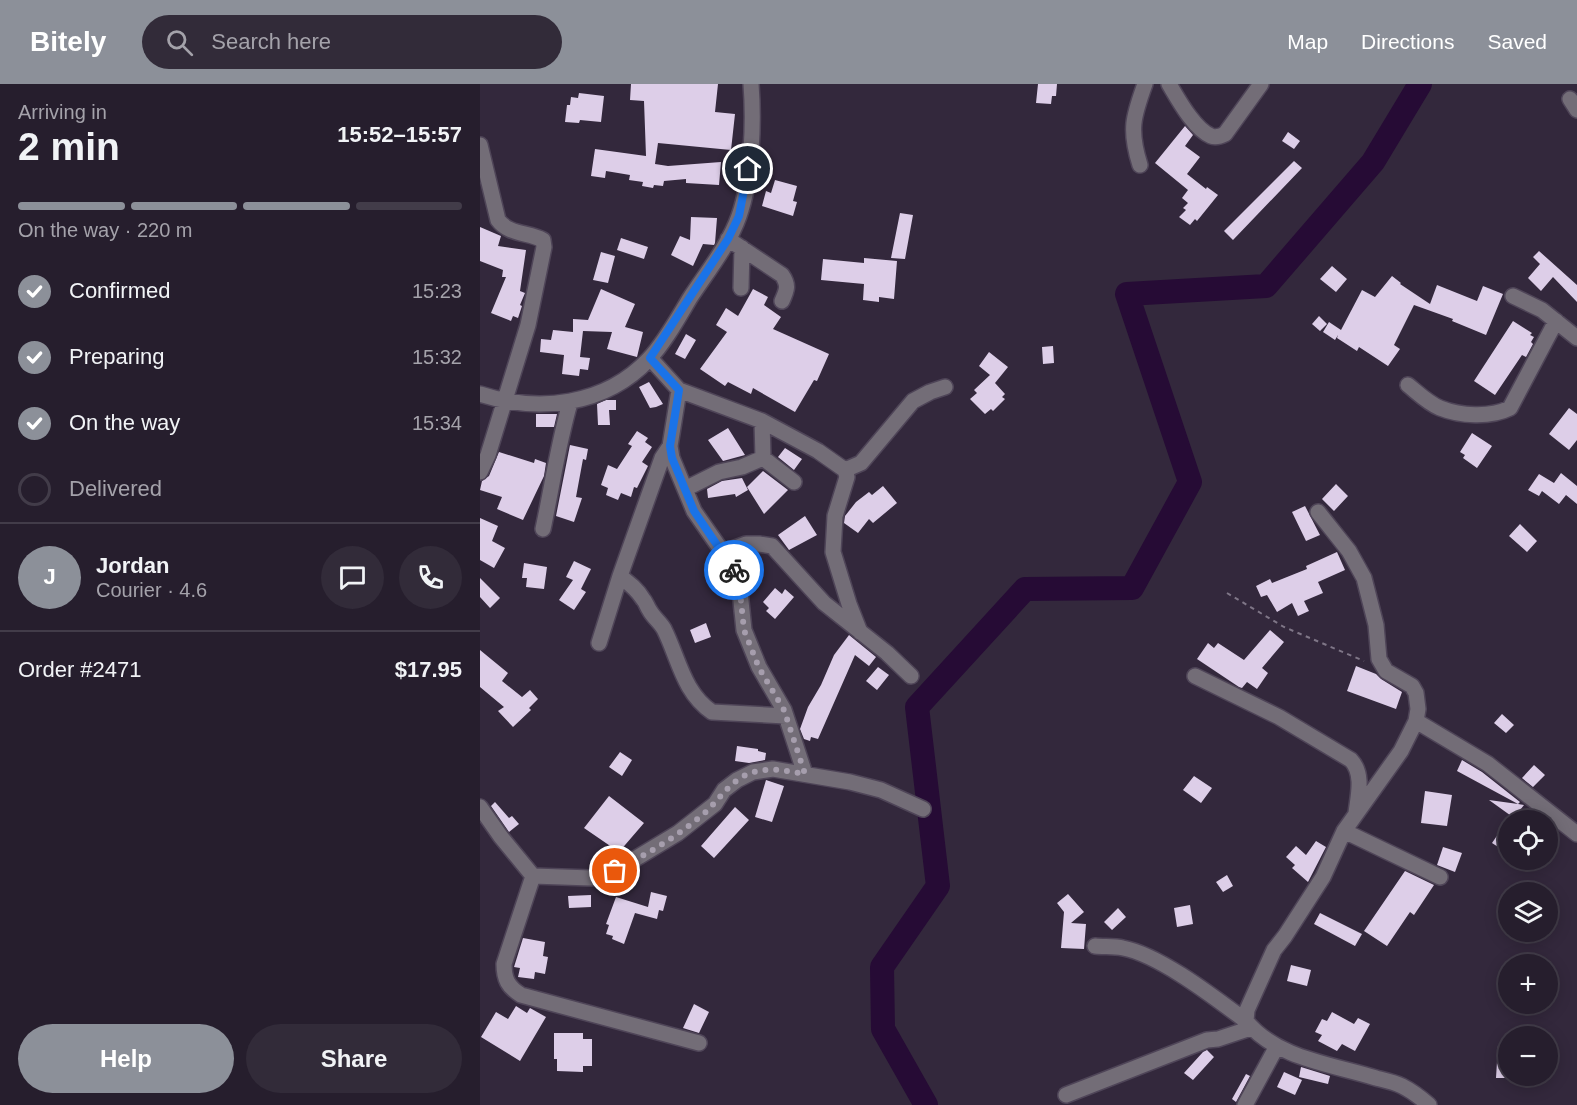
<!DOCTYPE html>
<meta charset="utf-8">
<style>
body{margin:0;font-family:Arial,sans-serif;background:#322b39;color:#f1f3f6;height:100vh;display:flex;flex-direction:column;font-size:22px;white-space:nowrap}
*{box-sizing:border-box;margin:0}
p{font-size:20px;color:#a4a2aa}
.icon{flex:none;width:33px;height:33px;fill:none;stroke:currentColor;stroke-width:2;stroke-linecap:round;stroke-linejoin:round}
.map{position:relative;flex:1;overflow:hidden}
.panel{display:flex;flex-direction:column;background:#261e2d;width:480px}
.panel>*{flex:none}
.controls{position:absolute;left:1018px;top:726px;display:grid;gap:12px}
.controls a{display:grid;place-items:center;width:60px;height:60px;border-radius:50%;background:#261e2d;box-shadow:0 3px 15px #0003,0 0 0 2px #423c49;font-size:30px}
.pin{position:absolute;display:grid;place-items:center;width:51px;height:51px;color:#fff;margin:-26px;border:3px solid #fff;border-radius:50%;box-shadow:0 2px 6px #0007}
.courier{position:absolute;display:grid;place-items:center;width:60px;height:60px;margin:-30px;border:4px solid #1a73e8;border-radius:50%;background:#fff;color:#222;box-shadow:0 2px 8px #0007}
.headline em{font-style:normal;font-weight:700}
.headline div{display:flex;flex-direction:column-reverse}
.headline{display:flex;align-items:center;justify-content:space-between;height:102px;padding:0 18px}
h1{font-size:39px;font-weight:700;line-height:45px}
.bar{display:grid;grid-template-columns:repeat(4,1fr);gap:9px 6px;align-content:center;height:72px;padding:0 18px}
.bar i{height:8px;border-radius:4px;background:#423c49}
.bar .active{background:#8c9099}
.bar p{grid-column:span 4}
.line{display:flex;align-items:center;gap:15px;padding:0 18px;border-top:2px solid #423c49}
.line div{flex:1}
.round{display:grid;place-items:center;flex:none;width:63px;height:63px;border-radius:32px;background:#322b39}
ol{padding:0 18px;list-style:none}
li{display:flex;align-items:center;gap:18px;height:66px}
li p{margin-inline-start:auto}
li .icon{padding:6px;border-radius:50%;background:#8c9099;color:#fff;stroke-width:4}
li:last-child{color:#a4a2aa}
li i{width:33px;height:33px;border:3px solid #423c49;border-radius:50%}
.primary-button{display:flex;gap:12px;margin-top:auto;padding:12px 18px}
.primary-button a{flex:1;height:69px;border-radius:36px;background:#8c9099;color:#fff;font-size:24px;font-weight:700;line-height:69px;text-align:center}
.primary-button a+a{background:#322b39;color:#f1f3f6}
header{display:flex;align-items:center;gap:36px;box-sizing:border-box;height:84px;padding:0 30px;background:#8c9099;color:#fff}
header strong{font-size:28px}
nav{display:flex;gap:33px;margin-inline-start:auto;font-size:21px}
.search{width:420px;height:54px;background:#322b39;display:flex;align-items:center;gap:15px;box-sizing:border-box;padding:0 21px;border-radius:33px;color:#a4a2aa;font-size:22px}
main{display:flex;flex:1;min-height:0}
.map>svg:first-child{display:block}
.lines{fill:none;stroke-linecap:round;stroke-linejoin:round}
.river{stroke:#260b35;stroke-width:24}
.building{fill:#ddcee8}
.minor-casing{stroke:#4f4558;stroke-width:18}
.path{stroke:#7f7687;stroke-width:2;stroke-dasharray:4.5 4.5;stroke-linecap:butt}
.minor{stroke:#736d77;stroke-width:15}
.done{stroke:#a69ead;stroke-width:6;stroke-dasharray:0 10.8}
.route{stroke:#1a73e8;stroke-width:8}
</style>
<header>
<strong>Bitely</strong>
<div class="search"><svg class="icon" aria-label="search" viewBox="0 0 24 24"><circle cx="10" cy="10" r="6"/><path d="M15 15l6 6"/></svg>Search here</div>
<nav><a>Map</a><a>Directions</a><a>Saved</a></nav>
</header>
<main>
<section class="panel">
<div class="headline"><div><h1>2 min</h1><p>Arriving in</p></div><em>15:52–15:57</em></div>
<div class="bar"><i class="active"></i><i class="active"></i><i class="active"></i><i></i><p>On the way · 220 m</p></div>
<ol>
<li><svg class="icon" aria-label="check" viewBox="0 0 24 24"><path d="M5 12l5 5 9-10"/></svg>Confirmed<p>15:23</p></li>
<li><svg class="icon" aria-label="check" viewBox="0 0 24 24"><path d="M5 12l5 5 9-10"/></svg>Preparing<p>15:32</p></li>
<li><svg class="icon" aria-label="check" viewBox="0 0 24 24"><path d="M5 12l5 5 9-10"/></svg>On the way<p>15:34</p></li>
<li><i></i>Delivered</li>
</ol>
<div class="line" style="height:108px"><b class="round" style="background:#8c9099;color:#fff">J</b><div><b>Jordan</b><p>Courier · 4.6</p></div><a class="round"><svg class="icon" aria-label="chat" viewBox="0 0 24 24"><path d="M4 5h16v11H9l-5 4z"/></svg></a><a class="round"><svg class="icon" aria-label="phone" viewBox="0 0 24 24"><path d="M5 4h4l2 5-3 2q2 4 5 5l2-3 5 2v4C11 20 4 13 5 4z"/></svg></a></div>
<div class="line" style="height:78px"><div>Order #2471</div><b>$17.95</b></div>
<div class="primary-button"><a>Help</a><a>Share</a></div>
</section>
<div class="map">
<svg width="1097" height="1021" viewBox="0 0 1097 1021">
<rect width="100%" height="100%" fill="#33283c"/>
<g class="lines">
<path class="river" d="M446,1021L403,945L402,883L458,802L437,623L545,505L652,504L710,398L647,210L786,202L893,78L940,0"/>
</g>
<path class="building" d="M151,0H238L235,28L255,30L251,66L178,59L175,80L188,82L241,78L239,101L206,99V95L184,97L183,102L174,101L173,104L162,102L163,98L149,96L150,91L126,87L125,94L111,92L115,65L166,72L164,17L150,16Z
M558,0H577L576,12H572L571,20L556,19Z
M99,9L124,12L121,38L100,36L99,39L85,38L87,21H90L91,13L98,14Z
M705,42L713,51L705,62L720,73L707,90L726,105L727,103L738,111L717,137L715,135L710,141L699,133L706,126L703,124L708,119L702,114L708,106L675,79Z
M808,48L820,57L814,65L802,57Z
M814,77L822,84L753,156L744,147Z
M295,96L317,102L313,117L317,118L313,132L282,122L286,107L291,109Z
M420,129L433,131L425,175L411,174Z
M211,133L237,134L235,159L234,161L223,160L213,182L191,171L200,152L210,156Z
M0,143L21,152L18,162L46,166L40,207L45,209L40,221L42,222L38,234L33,232L31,237L11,229L26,193H22L23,186L0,177Z
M141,154L168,163L164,175L137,166Z
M1059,167L1097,201V218L1073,193L1061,207L1048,194L1060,180L1053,173Z
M121,168L135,172L128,199L113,196Z
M384,174L417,177L414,215L399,213V218L383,216L384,200L341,196L343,175L384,179Z
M852,182L867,195L856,208L840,195Z
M912,192L921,199L920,200L950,220L957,201L997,217L1003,202L1023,210L1006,251L972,237L973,235L934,221L914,261L920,265L908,282L879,263L877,267L857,254L858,251L855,256L843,248L849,238L861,246L882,206L895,213Z
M121,205L155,220L145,243L163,248L157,273L127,265L132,248L103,247L100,273L110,274L108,286L100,285L99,292L82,290L84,271L60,268L61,255L71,256L73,246L93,248V235L108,236Z
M273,205L288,213L284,221L301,233L293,245L349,270L337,297L334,296L315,328L273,304L271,310L248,298L245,302L220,285L247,248L236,241L246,224L258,232Z
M839,232L847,240L840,247L832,240Z
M1033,237L1052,249L1050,251L1054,253L1051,258L1053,260L1046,273L1042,271L1015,311L994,297Z
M206,250L216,256L205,275L195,270Z
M573,262L574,279L563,280L562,263Z
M509,268L528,283L515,299L525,310L522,313L525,315L513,327L511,325L505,330L490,315L497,309L494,306L510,291L499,282Z
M169,298L183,320L176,323L170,324L159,303Z
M126,316H136V326H129L130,341H118L117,320Z
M1089,324L1097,330V356L1089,366L1069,350Z
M56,330H77L74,343H56Z
M248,344L265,371L243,377L228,356Z
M157,347L168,354L165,358L172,363L162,378L168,382L157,404L154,403L151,413L141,409L138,416L126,411L128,404L121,401L128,381L137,385L152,362L148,360Z
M992,349L1012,362L997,384L983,374L985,371L980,368Z
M90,361L108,365L106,376L103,375L96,413L102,414L94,438L76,432Z
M305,364L322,375L314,386L298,373Z
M19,368L54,379L55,375L66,379L64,392L43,436L17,425L22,413L0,406L2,397L9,392Z
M283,387L308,406L284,430L267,403Z
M1081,389L1097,402V420L1086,411L1079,420L1062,407L1059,412L1048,406L1059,390L1074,399Z
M262,394L268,406L256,413L255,410L228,414L227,405L242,397Z
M856,400L868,412L854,427L842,415Z
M403,402L417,419L393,439L389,435L378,449L364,439L365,432L376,418L389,408L392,411Z
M825,422L840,451L826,457L812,428Z
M325,432L337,451L309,466L298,451Z
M0,434L18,442L12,457L25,464L14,484L0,476Z
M1040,440L1057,457L1047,468L1029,452Z
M857,468L865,486L838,498L843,509L824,517L829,527L818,532L812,519L797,528L787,511L781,513L776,502L790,495L792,499L827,485L826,482Z
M94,477L111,485L101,505L106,508L94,526L79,516L93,496L86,493Z
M44,479L67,483L64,505L46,503L47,494H42Z
M0,494L20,514L10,524L0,513Z
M295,504L302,510L305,505L314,513L295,535L286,527L289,524L283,518Z
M226,539L231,553L215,559L210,546Z
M790,546L804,558L782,584L788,589L777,605L767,598L762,604L759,603L717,575L728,559L734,564L738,559L764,576Z
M369,551L396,573L389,582L375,571L338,655L331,653L330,657L324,655L320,645L328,623L341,601L354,571Z
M0,566L28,589L22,597L42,613L50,606L58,615L49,624L51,626L33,643L18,627L24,623L0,603Z
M876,582L896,590L901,595L922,608L916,625L867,607Z
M398,583L409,591L397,606L386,597Z
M1022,630L1034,641L1026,649L1014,639Z
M257,662L278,665V667L286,669L285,676L269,679L255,677Z
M140,668L152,676L142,692L129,683Z
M982,676L1002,688L1040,718L1038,720L1044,721L1034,734L1009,716L1038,720L977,687Z
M1054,681L1065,691L1053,703L1042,694Z
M714,692L732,704L721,719L703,706Z
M286,696L304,702L292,738L275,733Z
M945,707L972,711L967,742L941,739Z
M129,712L164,739L139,768L104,744Z
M15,718L29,734L32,732L39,740L29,748L11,722Z
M255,723L269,736L234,774L221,762Z
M1029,734V770L1012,759Z
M836,757L846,763L828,798L812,784L815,781L806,773L816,762L826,771Z
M963,763L982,769L975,788L957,781Z
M925,787L954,801L934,831L930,828L907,862L884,847Z
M747,791L753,802L743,808L736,798Z
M171,808L187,812L183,827L179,826L177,835L155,829L144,860L132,855L133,852L126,850L129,841L126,840L136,813L168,823Z
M588,810L604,828L591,839L606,840L604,865L581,864L584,828L577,819Z
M111,811V823L89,824L88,812Z
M710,821L713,840L697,843L694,824Z
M638,824L646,833L632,846L624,838Z
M840,829L882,850L875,862L834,840Z
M43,854L65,858L63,872L68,873L65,890L55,888L54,895L38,893L40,884L34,883Z
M811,881L831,886L827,902L807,897Z
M214,920L229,928L219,949L203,944Z
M36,922L47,929L50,924L66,933L40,977L1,953L16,928L28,935Z
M852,928L874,940L878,934L890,940L875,967L862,960L857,967L838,957L842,951L835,948L842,935L847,937Z
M74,949H103V955H112V982H103V988L77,987V975H74Z
M1018,961L1029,962V994H1016Z
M727,966L734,973L713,996L704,989L723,968Z
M821,983L850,992L848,1000L819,993Z
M804,988L822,996L815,1011L797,1003Z
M766,990L770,992L756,1018L752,1015Z"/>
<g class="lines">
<g class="minor-casing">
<path id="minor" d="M689,0C698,15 714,45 731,52C736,54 741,52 745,50L781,0
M1090,15L1097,26
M0,61L18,136C29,151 48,148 63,156L64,163L48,241L8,371L0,388
M660,81C649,46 653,33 665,0
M248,155L302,191C309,201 307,206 302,217
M261,204L262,164
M1033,212L1062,226L1097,254
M170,274L199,306L282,337L338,367L365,386L367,393L355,432L353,468L369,520L380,548
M928,301C938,309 948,319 960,324C980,332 1010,334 1030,324L1076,237
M199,306L190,362L192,374L214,427L253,483L259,498L264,546L279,583L304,626L325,690
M0,310C58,329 125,322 169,275C185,258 198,234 210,214C227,188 249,161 259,132C272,96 274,38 271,0
M282,337L283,374L314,398
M365,386L381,379L433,317L450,308L465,303
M205,405L239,388L262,383L283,374
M838,428L869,467L884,494L896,541L899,575L906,587L932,602L936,609L938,625L936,637L921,667L864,747L843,793L805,852L794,866L767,926L766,937C797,975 852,980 896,994C904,996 914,998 922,1002C932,1007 941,1014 949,1021
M63,445C72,403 78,360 90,319
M244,470L255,464L266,460H279L292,462L344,519L407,569L431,592
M140,492C149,499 157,505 163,515C166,518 167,523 170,527C174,534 180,538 184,545C199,575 203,608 232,628L306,632
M119,559L140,492L182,374L190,362
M715,592L799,633L871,676C884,690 878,712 876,729
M936,637L1008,680L1097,750
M0,723L21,753L53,792L111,794L135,787L198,749L235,720L244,706L257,696L273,688L293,685L370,698L401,706L443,725
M864,747L960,793
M53,792L24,880C24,895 28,903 41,911L219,959
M615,862C624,863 634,862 643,864C680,871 735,914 766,937
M586,1011L727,956L738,955L771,944
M765,1021L797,962"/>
</g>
<path class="path" d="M747,509L804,543L884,577"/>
<use href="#minor" class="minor"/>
</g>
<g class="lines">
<path class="done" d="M135,787C165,771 195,754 221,732C240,717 249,695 274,688C291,683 308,687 325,690L304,626L279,584L264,546L259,498L254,486"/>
<path class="route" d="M254,486L214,427L192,374L190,362L199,306L170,274L248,155L259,132L268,85"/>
</g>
</svg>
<div class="controls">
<a><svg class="icon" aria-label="locate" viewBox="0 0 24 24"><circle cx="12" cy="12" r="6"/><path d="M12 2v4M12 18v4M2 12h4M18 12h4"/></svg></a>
<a><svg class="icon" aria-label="layers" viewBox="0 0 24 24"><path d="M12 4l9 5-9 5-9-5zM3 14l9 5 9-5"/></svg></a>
<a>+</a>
<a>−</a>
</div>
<div class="pin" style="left:135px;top:787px;background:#ea580c"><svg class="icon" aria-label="bag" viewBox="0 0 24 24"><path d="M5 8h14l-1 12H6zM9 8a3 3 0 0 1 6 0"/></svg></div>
<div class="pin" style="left:268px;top:85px;background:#1f2937"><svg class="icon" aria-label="home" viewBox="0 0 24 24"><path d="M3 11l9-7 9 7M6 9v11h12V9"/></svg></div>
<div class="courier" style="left:254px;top:486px"><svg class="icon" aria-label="bike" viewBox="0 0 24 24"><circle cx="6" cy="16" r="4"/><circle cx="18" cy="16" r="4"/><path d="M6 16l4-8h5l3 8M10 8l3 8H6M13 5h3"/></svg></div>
</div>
</main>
